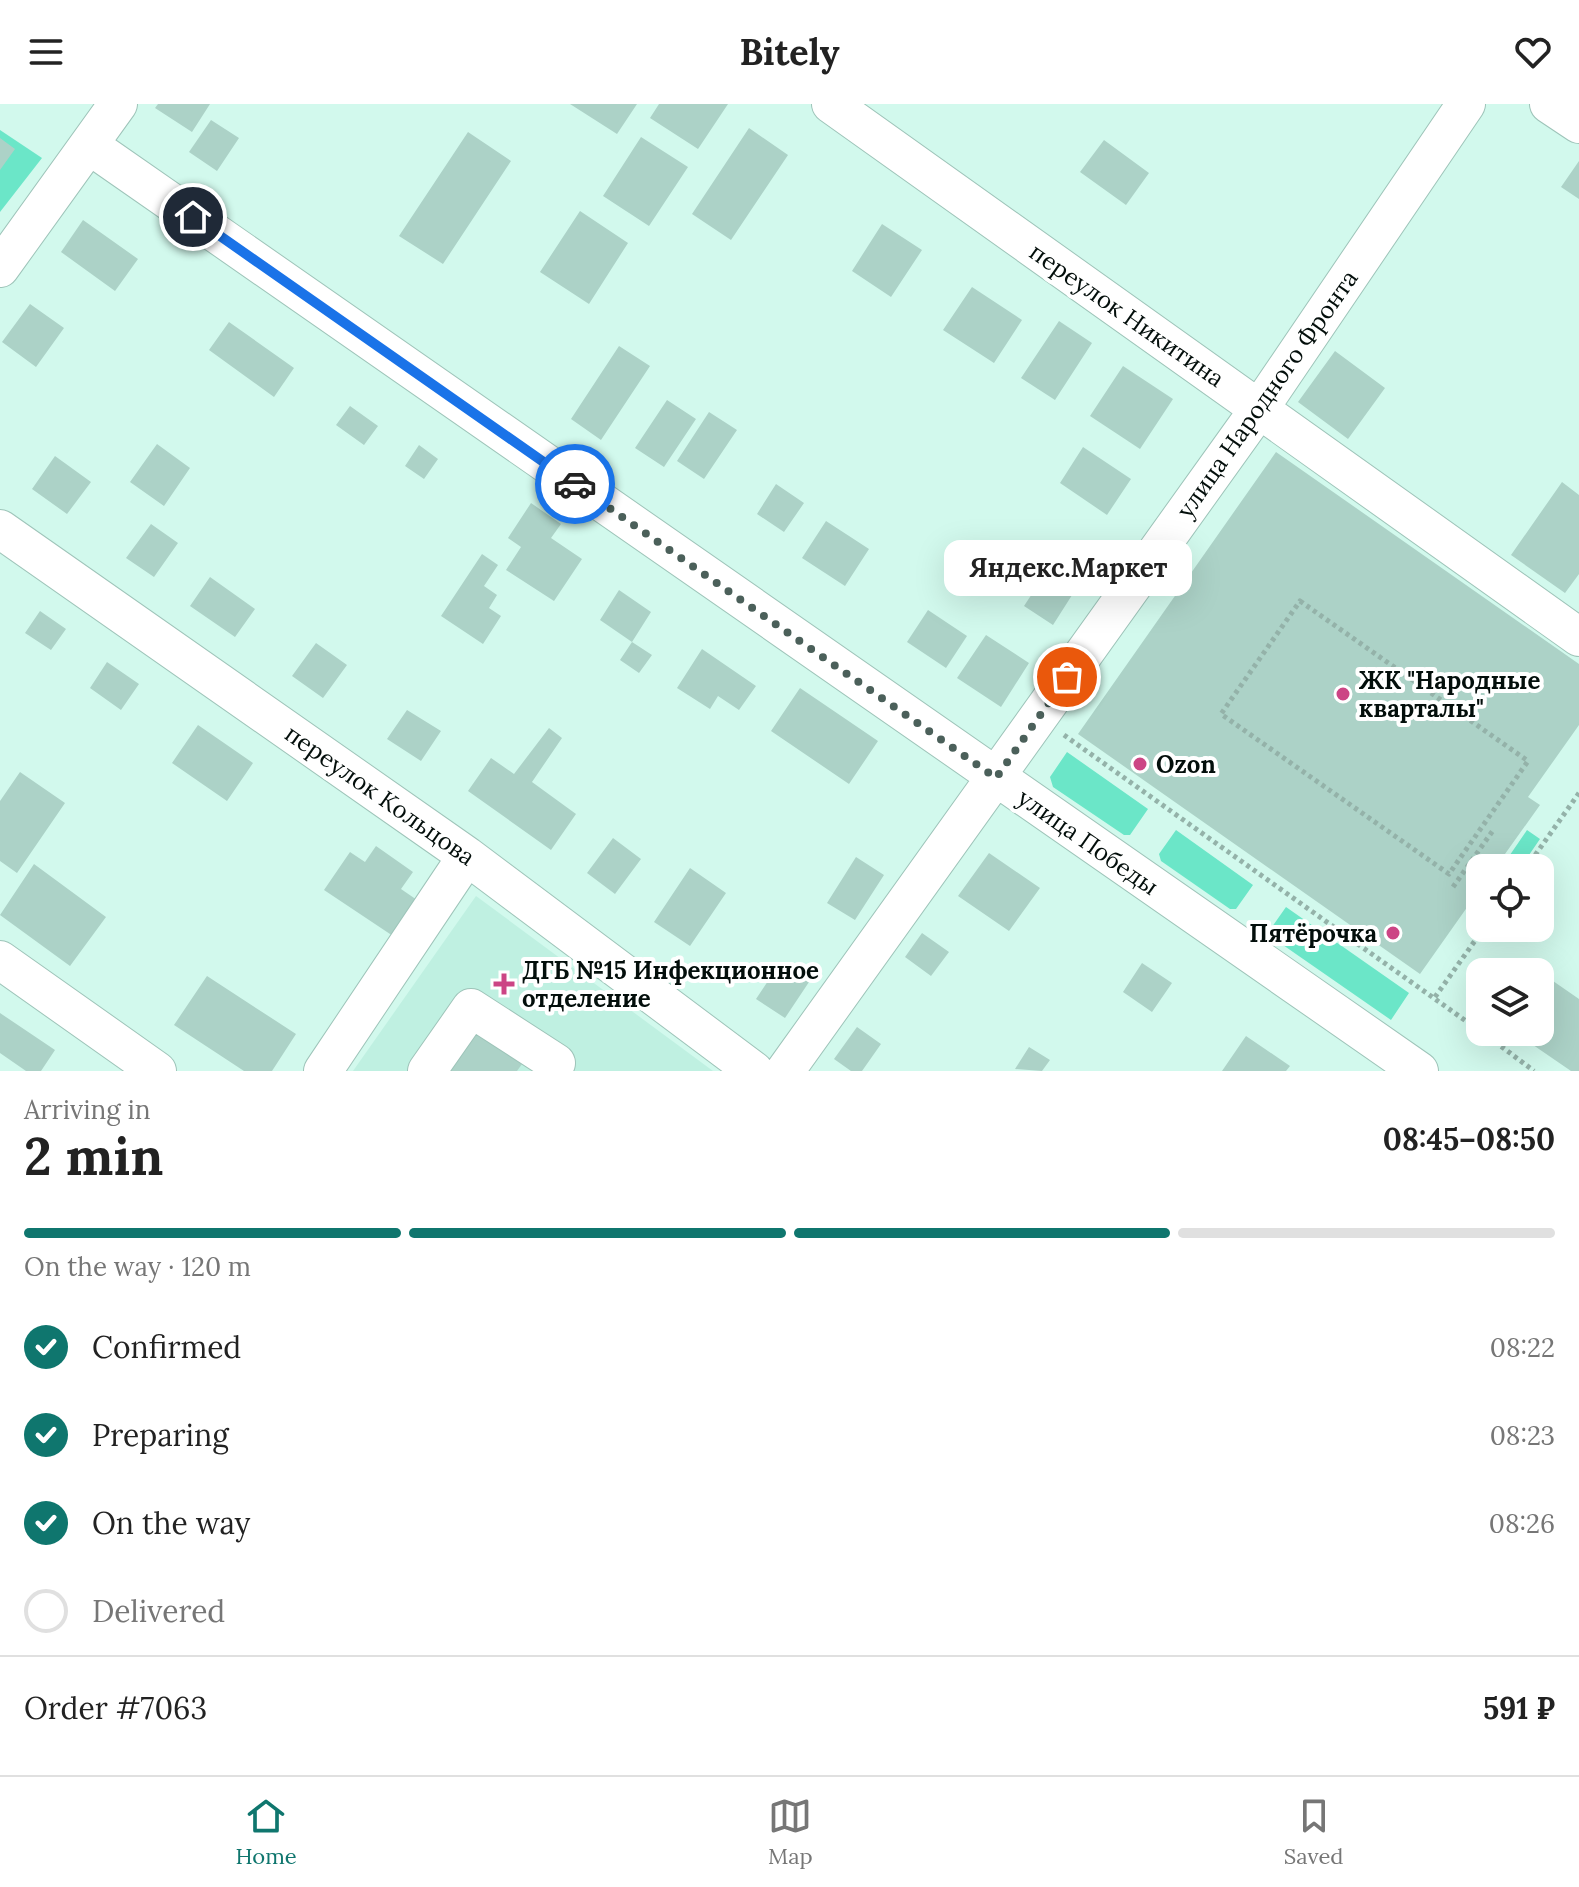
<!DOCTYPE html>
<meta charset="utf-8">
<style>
body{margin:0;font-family:Lora,serif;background:#f6f6f6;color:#222;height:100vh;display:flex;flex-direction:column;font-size:30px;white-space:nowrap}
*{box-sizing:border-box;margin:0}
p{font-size:26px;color:#767676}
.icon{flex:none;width:44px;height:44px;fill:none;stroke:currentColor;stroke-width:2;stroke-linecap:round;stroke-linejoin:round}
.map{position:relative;height:967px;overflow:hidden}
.side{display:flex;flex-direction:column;background:#fff;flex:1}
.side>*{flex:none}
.fabs{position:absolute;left:1466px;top:750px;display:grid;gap:16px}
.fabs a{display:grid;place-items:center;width:88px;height:88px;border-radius:16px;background:#fff;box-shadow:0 8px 32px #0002;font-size:40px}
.pin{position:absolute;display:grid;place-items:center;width:68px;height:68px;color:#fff;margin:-34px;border:4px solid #fff;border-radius:50%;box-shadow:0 2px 8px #0007}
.courier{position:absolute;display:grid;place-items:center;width:80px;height:80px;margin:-40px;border:6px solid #1a73e8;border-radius:50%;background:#fff;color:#222;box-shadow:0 2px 10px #0007}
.bubble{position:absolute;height:56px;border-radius:16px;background:#fff;box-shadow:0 8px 32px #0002;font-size:26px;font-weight:800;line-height:56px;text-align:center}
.overview em{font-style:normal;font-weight:800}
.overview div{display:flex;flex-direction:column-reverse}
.overview{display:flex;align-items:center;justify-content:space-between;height:136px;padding:0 24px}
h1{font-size:52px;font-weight:800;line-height:60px}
.bar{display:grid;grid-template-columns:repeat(4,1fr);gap:12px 8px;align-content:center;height:96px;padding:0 24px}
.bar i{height:10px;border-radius:6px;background:#e0e0e0}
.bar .active{background:#0f766e}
.bar p{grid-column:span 4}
.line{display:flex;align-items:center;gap:20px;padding:0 24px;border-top:2px solid #e0e0e0}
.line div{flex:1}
ol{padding:0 24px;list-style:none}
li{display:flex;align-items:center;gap:24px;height:88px}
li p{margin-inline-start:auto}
li .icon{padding:8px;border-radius:50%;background:#0f766e;color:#fff;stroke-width:4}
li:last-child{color:#767676}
li i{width:44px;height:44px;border:4px solid #e0e0e0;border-radius:50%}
header{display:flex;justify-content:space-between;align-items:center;height:104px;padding:0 24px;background:#fff;font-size:36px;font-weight:800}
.dock{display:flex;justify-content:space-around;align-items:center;height:112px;border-top:2px solid #e0e0e0;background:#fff;font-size:22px;color:#767676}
.dock a{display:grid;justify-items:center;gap:4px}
.dock .active{color:#0f766e}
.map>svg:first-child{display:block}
.built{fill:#bff0e1}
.green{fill:#6be6c8}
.building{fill:#acd2c7}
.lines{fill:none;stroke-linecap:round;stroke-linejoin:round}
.minor-casing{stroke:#9ec4b9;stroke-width:40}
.path{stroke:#94b2a9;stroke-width:5;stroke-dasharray:4 4;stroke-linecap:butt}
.minor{stroke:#fff;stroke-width:38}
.done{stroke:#4b605a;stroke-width:8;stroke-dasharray:0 14.4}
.route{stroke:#1a73e8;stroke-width:10}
.poi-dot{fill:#cc4585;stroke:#fff;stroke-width:3}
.labels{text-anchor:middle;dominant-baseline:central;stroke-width:8;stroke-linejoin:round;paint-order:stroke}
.street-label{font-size:24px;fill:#030e0b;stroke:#fff}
.poi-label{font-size:24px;font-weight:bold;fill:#030e0b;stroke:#fff;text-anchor:start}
</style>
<header><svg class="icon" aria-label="menu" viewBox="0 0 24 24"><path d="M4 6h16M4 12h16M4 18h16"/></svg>Bitely<svg class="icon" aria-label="heart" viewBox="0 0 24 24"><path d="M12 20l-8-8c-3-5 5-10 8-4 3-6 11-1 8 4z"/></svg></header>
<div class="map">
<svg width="1579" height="967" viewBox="0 0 1579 967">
<rect width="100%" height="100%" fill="#d2f9ed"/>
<path class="built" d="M476,792L713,967H353Z"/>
<path class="green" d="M0,26L42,54L0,108Z
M1067,648L1148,705L1130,731H1124L1053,683L1050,673Z
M1176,726L1253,781L1236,805H1230L1161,757L1159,750Z
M1527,726L1540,735L1520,764H1501Z
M1286,803L1409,889L1391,916L1267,830Z"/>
<path class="building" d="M158,0H210L192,28L155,4Z
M570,0H637L617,30Z
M659,0H728L698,45L650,14Z
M211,16L239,34L217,67L189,48Z
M749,24L788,51L731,136L692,110Z
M468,28L511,57L443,160L399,132Z
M641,33L688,63L649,122L603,92Z
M0,34L15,45L0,66Z
M1104,36L1149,69L1126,101L1080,68Z
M1579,57V95L1561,83Z
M580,107L628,139L589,200L540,168Z
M83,116L138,155L115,187L61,148Z
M882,120L922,146L891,193L852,167Z
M972,183L1022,216L994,259L943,226Z
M30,200L64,224L36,263L2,238Z
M1059,217L1092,239L1055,296L1021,274Z
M229,218L294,264L274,293L209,246Z
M619,242L650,262L601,336L571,315Z
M1335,247L1385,284L1348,335L1298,298Z
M1123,262L1173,295L1140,345L1090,312Z
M667,296L696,315L664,363L635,344Z
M350,302L378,322L364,341L336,321Z
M709,308L737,326L704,375L677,357Z
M157,340L190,364L164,402L130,378Z
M419,341L438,355L424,375L405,362Z
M1083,343L1131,375L1107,411L1060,379Z
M1276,348L1579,560V621L1528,693L1540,701L1495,764H1480V785L1420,870L1078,630Z
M55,352L91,378L67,410L32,385Z
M1562,378L1579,391V470L1565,489L1511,451Z
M776,380L804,399L784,428L757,410Z
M531,399L561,420L551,434L582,455L554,497L506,466L521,443L508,434Z
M826,417L869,445L845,482L802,454Z
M151,420L178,439L154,473L126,454Z
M482,450L498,461L484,482L497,491L489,504L501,512L483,540L441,512Z
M1053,458L1081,477L1053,521L1024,502Z
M210,473L255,505L235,533L190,502Z
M619,486L651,508L632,538L600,516Z
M928,506L967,532L946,564L907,538Z
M40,507L66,525L51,546L25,529Z
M986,531L1029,559L1001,603L957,574Z
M632,538L652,551L639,569L620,556Z
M316,539L347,561L323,594L292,572Z
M702,545L756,582L739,606L718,592L710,605L677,584Z
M107,558L139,580L121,606L90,584Z
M800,584L878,637L849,680L771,627Z
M407,606L441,627L421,657L387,635Z
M198,621L253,659L227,697L172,659Z
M549,624L562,634L532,678L576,710L551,746L468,687L491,654L514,670Z
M20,668L65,699L17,769L0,757V697Z
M613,734L641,755L615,790L587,769Z
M376,742L413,768L401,785L417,796L393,832L324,786L350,748L365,758Z
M989,749L1040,784L1009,827L958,792Z
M856,753L884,771L855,816L827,799Z
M34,760L106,813L70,862L0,811Z
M690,764L726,789L690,842L654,818Z
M922,829L949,848L931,872L905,853Z
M780,859L809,878L785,914L756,895Z
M1142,859L1172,879L1152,908L1123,888Z
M207,872L296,930L272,967H244L174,921Z
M1553,877L1579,895V967H1571L1514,928H1540V895Z
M0,909L55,946L41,967H26L0,949Z
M857,923L881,940L862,967H851L834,955Z
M474,927L516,946L512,953L522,960L517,967H446Z
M1246,932L1290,962L1286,967H1222Z
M1029,943L1050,956L1042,967L1015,965Z"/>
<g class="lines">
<g class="minor-casing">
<path id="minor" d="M831,0L1579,533
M1549,0L1579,20
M89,41L1419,967
M0,164L118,0
M0,425L467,752L754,967
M0,856L157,967
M323,967L467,752
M427,967L471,904L556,959L551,967
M785,967L1259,305L1466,0"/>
</g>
<path class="path" d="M1300,497L1528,657L1449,770L1221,610Z
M1064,631L1480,927
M1526,764L1579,689
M1453,783L1494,725
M1435,893L1484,824
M1482,928L1534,967"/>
<use href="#minor" class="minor"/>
</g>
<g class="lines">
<path class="done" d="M575,380L996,674L1067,573"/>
<path class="route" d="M193,113L575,380"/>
</g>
<g class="poi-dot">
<circle cx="1343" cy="590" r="8"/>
<circle cx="1140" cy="660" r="8"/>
<circle cx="1393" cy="829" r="8"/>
<path d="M500 868h8v8h8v8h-8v8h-8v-8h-8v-8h8z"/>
</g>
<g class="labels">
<g class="street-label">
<text transform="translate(1127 211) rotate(35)">переулок Никитина</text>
<text transform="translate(1267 290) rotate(-55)">улица Народного Фронта</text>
<text transform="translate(380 691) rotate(35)">переулок Кольцова</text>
<text transform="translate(1088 738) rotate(35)">улица Победы</text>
</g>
<g class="poi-label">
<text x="1359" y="576">ЖК "Народные<tspan x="1359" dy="28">кварталы"</tspan></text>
<text x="1156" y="660">Ozon</text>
<text x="1377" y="829" text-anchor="end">Пятёрочка</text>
<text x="522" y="866">ДГБ №15 Инфекционное<tspan x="522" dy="28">отделение</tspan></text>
</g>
</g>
</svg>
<div class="fabs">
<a><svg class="icon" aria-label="locate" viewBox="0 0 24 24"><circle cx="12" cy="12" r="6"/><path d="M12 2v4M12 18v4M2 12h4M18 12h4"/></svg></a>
<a><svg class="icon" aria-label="layers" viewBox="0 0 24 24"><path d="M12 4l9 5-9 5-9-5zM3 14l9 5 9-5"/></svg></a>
</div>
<div class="pin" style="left:1067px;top:573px;background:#ea580c"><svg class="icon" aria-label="bag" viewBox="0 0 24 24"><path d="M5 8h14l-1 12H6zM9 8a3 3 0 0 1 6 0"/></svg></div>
<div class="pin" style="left:193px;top:113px;background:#1f2937"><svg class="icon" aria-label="home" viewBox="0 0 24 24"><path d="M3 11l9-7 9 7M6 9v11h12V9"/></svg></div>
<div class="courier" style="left:575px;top:380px"><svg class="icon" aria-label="car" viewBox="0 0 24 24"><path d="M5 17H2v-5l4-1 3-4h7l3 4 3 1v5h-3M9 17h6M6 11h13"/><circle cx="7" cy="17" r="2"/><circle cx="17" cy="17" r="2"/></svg></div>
<div class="bubble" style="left:944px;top:436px;width:248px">Яндекс.Маркет</div>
</div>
<section class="side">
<div class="overview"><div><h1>2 min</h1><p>Arriving in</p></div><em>08:45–08:50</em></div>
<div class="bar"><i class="active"></i><i class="active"></i><i class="active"></i><i></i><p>On the way · 120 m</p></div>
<ol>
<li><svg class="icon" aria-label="check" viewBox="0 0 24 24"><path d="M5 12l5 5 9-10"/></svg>Confirmed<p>08:22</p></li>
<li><svg class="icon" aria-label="check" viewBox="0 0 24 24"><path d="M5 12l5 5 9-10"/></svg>Preparing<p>08:23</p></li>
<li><svg class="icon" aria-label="check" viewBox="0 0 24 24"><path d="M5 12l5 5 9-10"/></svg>On the way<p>08:26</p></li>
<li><i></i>Delivered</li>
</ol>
<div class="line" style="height:104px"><div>Order #7063</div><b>591 ₽</b></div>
</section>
<nav class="dock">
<a class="active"><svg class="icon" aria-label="home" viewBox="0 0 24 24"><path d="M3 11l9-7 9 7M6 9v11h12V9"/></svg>Home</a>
<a><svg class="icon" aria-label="map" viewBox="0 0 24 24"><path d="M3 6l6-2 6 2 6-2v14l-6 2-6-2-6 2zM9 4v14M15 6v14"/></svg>Map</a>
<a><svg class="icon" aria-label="saved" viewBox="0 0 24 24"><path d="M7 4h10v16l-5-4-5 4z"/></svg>Saved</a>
</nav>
